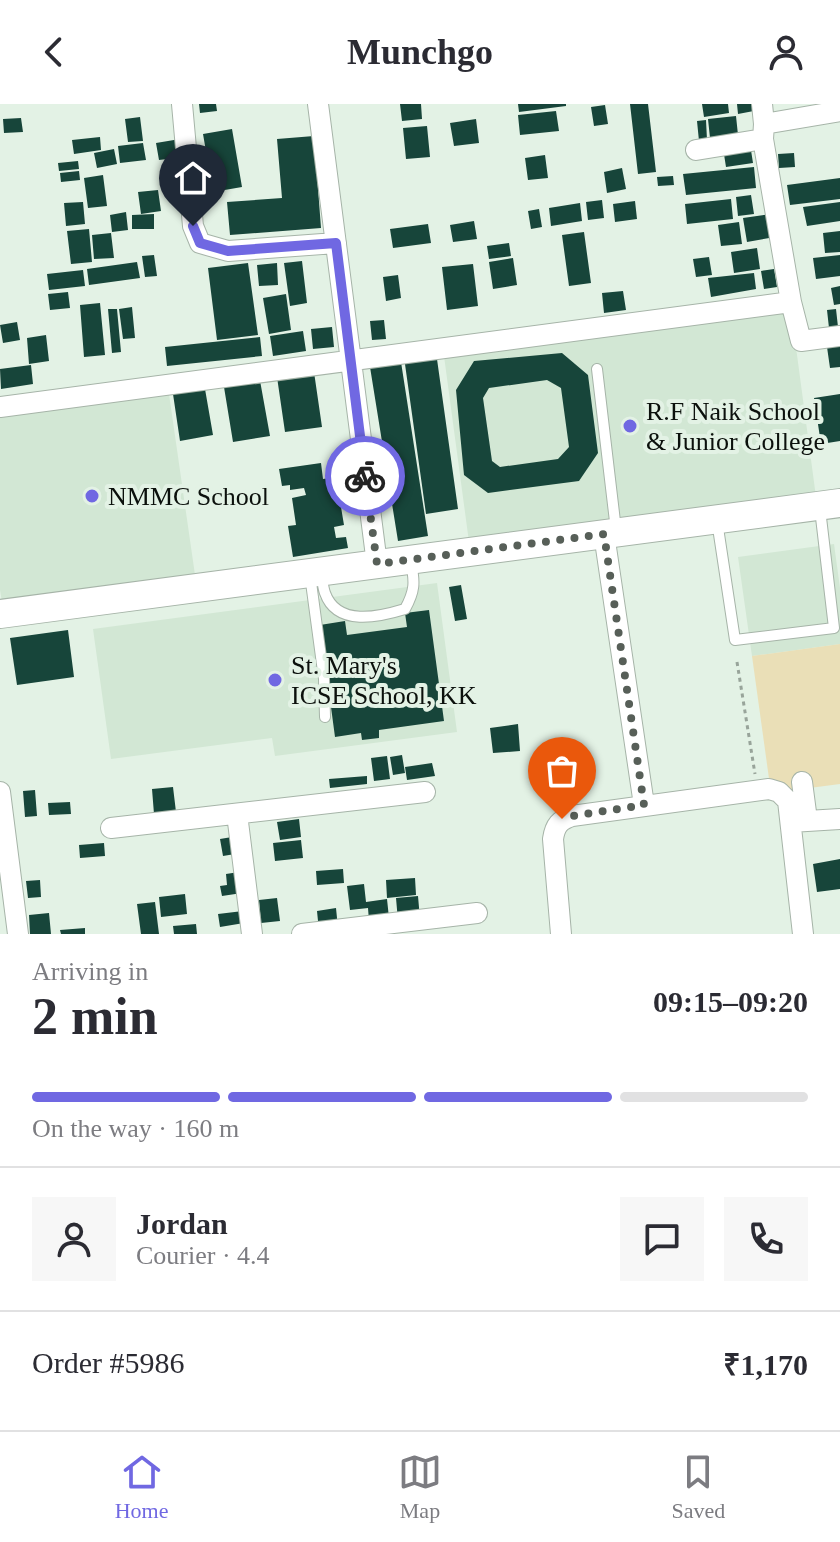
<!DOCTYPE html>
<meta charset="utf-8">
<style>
body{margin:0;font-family:Georgia,serif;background:#f7f7f7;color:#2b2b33;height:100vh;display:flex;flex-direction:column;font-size:30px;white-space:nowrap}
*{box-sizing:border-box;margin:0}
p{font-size:26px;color:#7c7c81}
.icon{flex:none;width:44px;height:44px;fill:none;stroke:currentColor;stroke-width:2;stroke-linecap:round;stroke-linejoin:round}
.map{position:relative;height:830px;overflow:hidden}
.sheet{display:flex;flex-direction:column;background:#fff;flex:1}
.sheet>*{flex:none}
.pin{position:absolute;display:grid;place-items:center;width:68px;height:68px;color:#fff;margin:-82px -34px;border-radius:50% 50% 50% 0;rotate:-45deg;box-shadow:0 0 8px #0007}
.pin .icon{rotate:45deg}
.courier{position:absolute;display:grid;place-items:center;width:80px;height:80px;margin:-40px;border:6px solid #7068e2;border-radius:50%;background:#fff;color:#222;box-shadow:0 2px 10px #0007}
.summary em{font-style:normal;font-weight:600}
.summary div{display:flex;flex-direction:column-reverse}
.summary{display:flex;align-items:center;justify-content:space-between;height:136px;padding:0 32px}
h1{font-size:52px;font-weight:600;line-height:60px}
.bar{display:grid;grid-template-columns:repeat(4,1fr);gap:12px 8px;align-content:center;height:96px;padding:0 32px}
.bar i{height:10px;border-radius:6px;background:#e1e1e2}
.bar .on{background:#7068e2}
.bar p{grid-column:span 4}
.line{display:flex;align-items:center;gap:20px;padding:0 32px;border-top:2px solid #e1e1e2}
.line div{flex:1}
.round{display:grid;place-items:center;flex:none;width:84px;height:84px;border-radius:0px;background:#f7f7f7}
header{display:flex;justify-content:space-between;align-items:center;height:104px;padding:0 32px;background:#fff;font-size:36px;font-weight:600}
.dock{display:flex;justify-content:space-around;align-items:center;height:112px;border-top:2px solid #e1e1e2;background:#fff;font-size:22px;color:#7c7c81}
.dock a{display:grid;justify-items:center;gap:4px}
.dock .on{color:#7068e2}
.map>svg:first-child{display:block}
.built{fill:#d2e7d4}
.green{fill:#eadfb7}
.building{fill:#17453a;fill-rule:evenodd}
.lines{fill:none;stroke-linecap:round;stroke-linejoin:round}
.lane-casing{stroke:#a6b4a8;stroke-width:12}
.street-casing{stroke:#a6b4a8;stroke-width:22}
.secondary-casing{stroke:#a6b4a8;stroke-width:30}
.path{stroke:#98a49a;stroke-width:3;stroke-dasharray:4 4;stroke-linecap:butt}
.lane{stroke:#fff;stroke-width:10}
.street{stroke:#fff;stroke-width:20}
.secondary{stroke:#fff;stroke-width:28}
.done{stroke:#575f58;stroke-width:8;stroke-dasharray:0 14.4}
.route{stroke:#7068e2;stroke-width:10}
.poi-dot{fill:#7068e2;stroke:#e3f2e5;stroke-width:3}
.labels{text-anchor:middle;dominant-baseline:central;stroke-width:8;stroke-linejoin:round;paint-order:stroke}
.poi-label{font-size:26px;fill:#0b100c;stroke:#e3f2e5;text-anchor:start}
</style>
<header><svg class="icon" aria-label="back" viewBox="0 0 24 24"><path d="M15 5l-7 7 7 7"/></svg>Munchgo<svg class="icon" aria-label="person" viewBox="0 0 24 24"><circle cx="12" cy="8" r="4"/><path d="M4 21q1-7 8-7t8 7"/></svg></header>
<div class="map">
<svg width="840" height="830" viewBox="0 0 840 830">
<rect width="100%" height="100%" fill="#e3f2e5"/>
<path class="built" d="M791,206L816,393L469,438L444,252Z
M169,290L195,471L2,498L0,486V313Z
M834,440L840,484V540L752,552L738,453Z
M437,479L457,628L275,652L272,634L111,655L93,525Z"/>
<path class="green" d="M840,540V680L771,689L752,552Z"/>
<path class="building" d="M199,0H216L217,7L200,9Z
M400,0H421L422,15L402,17Z
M518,0H566V2L519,8Z
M630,0H648L656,68L638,70Z
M702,0H728L729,9L704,13Z
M737,0H758L759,6L738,10Z
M605,1L608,20L594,22L591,3Z
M556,7L559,27L520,31L518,11Z
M736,12L738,31L710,34L708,15Z
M140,13L143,37L128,38L125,15Z
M21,14L23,28L4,29L3,15Z
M476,15L479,39L454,42L450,19Z
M706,16L707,36L699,37L697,17Z
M427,22L430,53L406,55L403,24Z
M232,25L242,83L213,88L203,30Z
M314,32L321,124L230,131L227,98L282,94L277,35Z
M100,33L101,46L74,50L72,36Z
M180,35L183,53L159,56L156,39Z
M143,39L146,56L120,59L118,42Z
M750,40L753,59L726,63L723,44Z
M114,45L117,60L97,64L94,49Z
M794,49L795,63L779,64L778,50Z
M545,51L548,74L528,76L525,54Z
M78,57L79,65L59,67L58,59Z
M754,63L756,84L686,91L683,70Z
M622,64L626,85L607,89L604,68Z
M79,67L80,76L61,78L60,69Z
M103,71L107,102L88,104L84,74Z
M673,72L674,81L658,82L657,73Z
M840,74V95L790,101L787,81Z
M158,86L161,107L141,110L138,88Z
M751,91L754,110L738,112L736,93Z
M731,95L733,115L687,120L685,100Z
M602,96L604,114L588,116L586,98Z
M635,97L637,115L615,118L613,100Z
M83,98L85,120L66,122L64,99Z
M840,98V117L807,122L803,103Z
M580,99L582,117L551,122L549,104Z
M539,105L542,123L531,125L528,107Z
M126,108L128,126L112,128L110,111Z
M154,110V125H132V111Z
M771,110L775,133L747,138L743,114Z
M474,117L477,135L453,138L450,121Z
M739,118L742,140L721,142L718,121Z
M428,120L431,139L393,144L390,125Z
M89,125L92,158L71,160L67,127Z
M840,127V148L825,149L823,129Z
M584,128L591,179L569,182L562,131Z
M111,129L114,154L94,155L92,131Z
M509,139L511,152L489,155L487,142Z
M757,144L760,165L734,169L731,148Z
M154,151L157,172L145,173L142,152Z
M840,151V172L816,175L813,154Z
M709,153L712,171L696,173L693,155Z
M513,154L517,181L493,185L489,158Z
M302,157L307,199L290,202L284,159Z
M137,158L140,174L89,181L87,165Z
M248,159L258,231L217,236L208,164Z
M277,159L278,181L259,182L257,161Z
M473,160L478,202L447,206L442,163Z
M774,165L777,183L764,185L761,167Z
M83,166L85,182L49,186L47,170Z
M754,169L756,185L711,193L708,174Z
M398,171L401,194L386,197L383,173Z
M840,182V200L834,201L831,184Z
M623,187L626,206L604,209L602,189Z
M68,188L70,204L50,206L48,190Z
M286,190L291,226L269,230L263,194Z
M100,199L105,251L84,253L80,201Z
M132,203L135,234L123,235L119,205Z
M108,205H117L121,248L112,249Z
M836,205L838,223L829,224L827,206Z
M384,216L386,235L372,236L370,217Z
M17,218L20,236L3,239L0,221Z
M332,223L334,243L313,245L311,225Z
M303,227L306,247L273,252L270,232Z
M46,231L49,257L29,260L27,234Z
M260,233L262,252L167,262L165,243Z
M840,241V263L830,264L827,243Z
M436,248L458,405L426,410L404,253Z
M562,249L588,271L598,349L579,377L488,389L464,371L456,286L474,257ZM547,276L561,284L569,343L558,355L500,363L492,357L483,294L489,284Z
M401,258L428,432L398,437L370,263Z
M31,261L33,280L1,285L0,265Z
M314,268L322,323L285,328L277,273Z
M259,271L270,332L233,338L223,277Z
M205,285L213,331L180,337L173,290Z
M840,290V337L821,340L814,294Z
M321,359L323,375L336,373L344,421L334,423L336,434L346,433L348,444L293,453L288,422L296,421L292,394L306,391L304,384L290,386V381L282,382L279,365Z
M461,481L467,515L455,517L449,483Z
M429,506L444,617L379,626V634L362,636L361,629L335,633L320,521L345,517L347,531L407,523L405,509Z
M68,526L74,573L17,581L10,534Z
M518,620L520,647L493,649L490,624Z
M402,651L405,669L393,671L390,653Z
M387,652L390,675L374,677L371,654Z
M432,659L435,672L407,676L405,663Z
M367,672V680L330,684L329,675Z
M173,683L176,708L154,710L152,685Z
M35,686L37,712L25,713L23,687Z
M70,698L71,710L49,711L48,699Z
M299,715L301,733L280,736L277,718Z
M232,733L235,750L223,752L220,735Z
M301,736L303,754L275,757L273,739Z
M104,739L105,752L80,754L79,741Z
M840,755V785L817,788L813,760Z
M343,765L344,779L317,781L316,767Z
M239,768L242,789L222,792L220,782L227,781L226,770Z
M415,774L416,791L387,794L386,776Z
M40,776L41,793L28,794L26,777Z
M364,780L366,798L387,795L389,814L369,817L368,804L350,806L347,782Z
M185,790L187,810L161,813L159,793Z
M418,792L420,815L398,817L396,794Z
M277,794L280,817L261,819L259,796Z
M155,798L159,830H141L137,800Z
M336,804L338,824L319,827L317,807Z
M243,807L244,819L220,823L218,810Z
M49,809L51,830H30L29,811Z
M196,820L197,830H174L173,822Z
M85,824V830H61L60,826Z"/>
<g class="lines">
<g class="lane-casing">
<path id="lane" d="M597,265L616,426
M717,417L735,536L834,524L820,405
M321,469C322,475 323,483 325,489C337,523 379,513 405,505C415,487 415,478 411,459
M310,471L324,575L325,613"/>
</g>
<g class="street-casing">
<path id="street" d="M182,0L193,122L200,139L228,147L336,139
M318,0L377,460
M762,0L764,20L763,35L791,198L801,237L840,232
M764,20L840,7
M696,46L763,35
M0,303L791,198
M604,430L644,701
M802,678L807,716
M0,688L18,830
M237,710L252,830
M791,718L840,715
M111,724L425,688
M302,830L477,809
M561,830L553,735C555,721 560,716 572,712L769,685L779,688L788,697L803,830"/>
</g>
<g class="secondary-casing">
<path id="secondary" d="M0,510L840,399"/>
</g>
<path class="path" d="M737,558L755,670"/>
<use href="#lane" class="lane"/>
<use href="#street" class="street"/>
<use href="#secondary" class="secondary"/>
</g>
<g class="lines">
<path class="done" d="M365,372L377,460L604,430L644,701L572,712L562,715"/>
<path class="route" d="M193,122L200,139L228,147L336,139L365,372"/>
</g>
<g class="poi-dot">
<circle cx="630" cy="322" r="8"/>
<circle cx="92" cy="392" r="8"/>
<circle cx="275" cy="576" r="8"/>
</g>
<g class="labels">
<g class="poi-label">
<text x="646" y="307">R.F Naik School<tspan x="646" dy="30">&amp; Junior College</tspan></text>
<text x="108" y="392">NMMC School</text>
<text x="291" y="561">St. Mary's<tspan x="291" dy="30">ICSE School, KK</tspan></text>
</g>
</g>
</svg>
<div class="pin" style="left:562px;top:715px;background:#ea580c"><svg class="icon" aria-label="bag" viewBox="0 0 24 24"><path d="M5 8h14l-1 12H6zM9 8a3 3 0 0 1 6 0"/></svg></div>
<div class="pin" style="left:193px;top:122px;background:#1f2937"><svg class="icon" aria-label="home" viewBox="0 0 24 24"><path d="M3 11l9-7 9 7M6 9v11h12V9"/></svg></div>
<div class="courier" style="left:365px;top:372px"><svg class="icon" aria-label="bike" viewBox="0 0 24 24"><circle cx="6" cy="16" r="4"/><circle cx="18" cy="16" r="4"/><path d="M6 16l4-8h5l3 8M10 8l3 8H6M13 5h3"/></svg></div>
</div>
<section class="sheet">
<div class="summary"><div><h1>2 min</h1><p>Arriving in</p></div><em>09:15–09:20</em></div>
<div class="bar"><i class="on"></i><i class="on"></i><i class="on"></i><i></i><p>On the way · 160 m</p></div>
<div class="line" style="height:144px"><a class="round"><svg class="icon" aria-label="person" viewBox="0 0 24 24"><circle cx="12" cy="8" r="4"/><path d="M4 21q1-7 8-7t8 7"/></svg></a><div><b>Jordan</b><p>Courier · 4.4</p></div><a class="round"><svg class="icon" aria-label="chat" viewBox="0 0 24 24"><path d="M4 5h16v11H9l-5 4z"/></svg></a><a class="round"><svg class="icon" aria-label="phone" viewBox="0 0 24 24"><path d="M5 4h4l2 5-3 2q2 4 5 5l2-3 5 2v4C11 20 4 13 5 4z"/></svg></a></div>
<div class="line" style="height:104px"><div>Order #5986</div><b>₹1,170</b></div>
</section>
<nav class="dock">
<a class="on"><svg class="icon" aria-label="home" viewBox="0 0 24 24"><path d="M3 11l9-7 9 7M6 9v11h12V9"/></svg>Home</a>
<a><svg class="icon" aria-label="map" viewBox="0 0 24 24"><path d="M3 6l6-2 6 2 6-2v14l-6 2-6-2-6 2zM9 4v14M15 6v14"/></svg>Map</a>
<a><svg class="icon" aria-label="saved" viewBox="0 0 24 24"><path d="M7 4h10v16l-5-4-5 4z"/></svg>Saved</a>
</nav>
